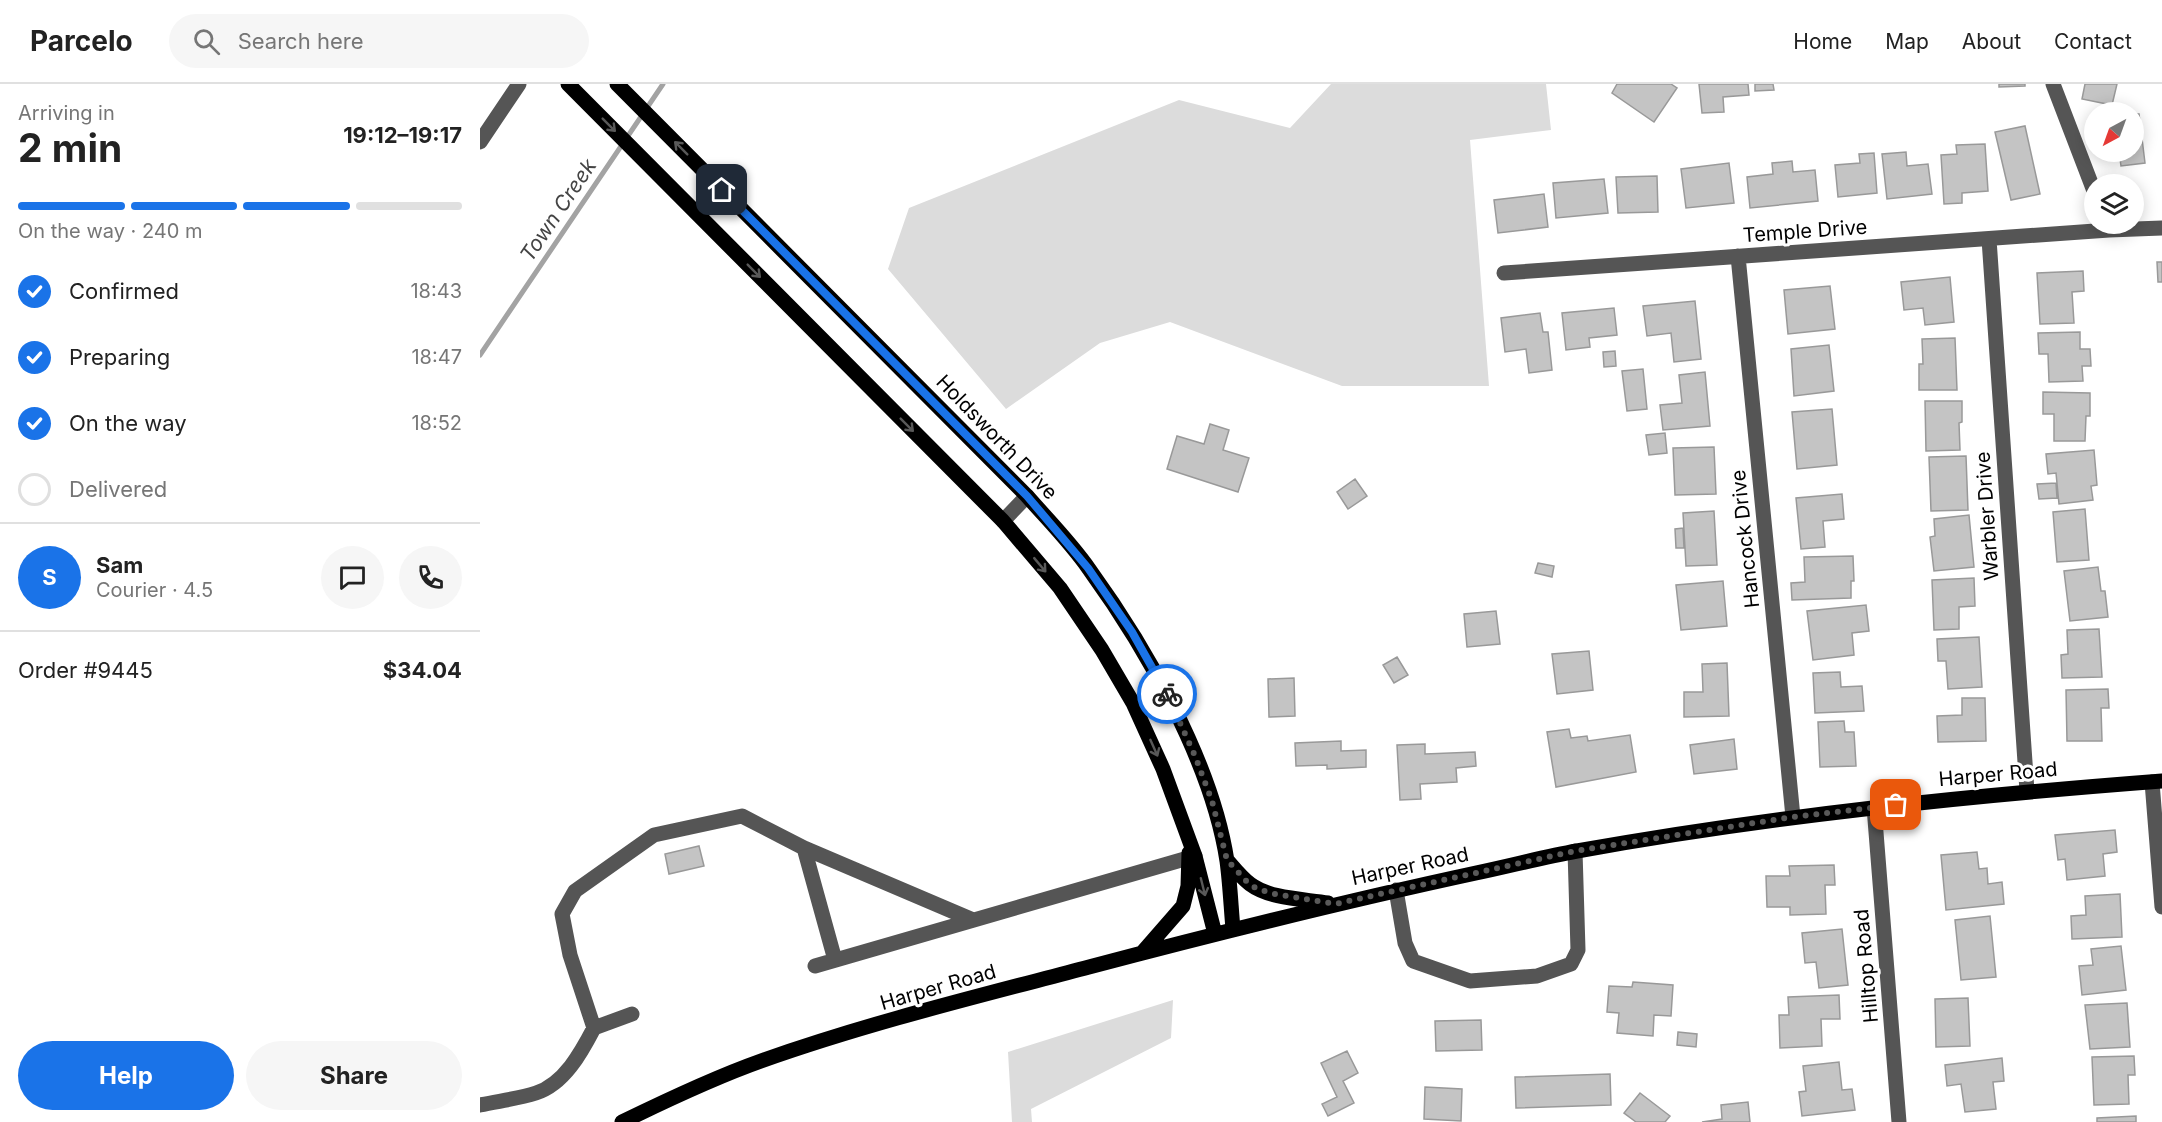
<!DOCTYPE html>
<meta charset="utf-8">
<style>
body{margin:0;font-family:Inter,sans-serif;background:#f6f6f6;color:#222;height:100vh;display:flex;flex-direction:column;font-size:22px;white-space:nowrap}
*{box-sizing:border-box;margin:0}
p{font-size:20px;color:#767676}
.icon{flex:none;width:33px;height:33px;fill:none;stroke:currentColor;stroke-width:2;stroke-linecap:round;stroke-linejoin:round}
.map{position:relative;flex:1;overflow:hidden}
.sheet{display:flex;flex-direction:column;background:#fff;width:480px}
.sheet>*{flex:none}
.needle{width:39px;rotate:221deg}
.fabs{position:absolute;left:1604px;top:18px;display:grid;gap:12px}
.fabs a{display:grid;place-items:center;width:60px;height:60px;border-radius:50%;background:#fff;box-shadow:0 3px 15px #0003;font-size:30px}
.pin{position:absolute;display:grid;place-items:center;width:51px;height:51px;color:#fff;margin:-26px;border-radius:12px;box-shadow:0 3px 9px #0006}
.courier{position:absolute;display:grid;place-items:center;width:60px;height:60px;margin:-30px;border:4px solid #1a73e8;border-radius:50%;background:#fff;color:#222;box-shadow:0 2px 8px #0007}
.summary em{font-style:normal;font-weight:700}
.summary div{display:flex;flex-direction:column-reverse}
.summary{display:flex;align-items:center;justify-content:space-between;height:102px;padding:0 18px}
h1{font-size:39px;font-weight:700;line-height:45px}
.bar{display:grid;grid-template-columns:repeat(4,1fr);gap:9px 6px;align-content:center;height:72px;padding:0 18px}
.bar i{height:8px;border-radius:4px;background:#e0e0e0}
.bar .selected{background:#1a73e8}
.bar p{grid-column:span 4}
.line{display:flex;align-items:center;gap:15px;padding:0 18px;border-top:2px solid #e0e0e0}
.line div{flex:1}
.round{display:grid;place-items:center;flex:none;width:63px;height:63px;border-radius:32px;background:#f6f6f6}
ol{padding:0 18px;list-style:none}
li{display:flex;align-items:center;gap:18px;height:66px}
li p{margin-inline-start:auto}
li .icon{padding:6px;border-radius:50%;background:#1a73e8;color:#fff;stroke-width:4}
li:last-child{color:#767676}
li i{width:33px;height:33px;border:3px solid #e0e0e0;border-radius:50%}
.cta{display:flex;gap:12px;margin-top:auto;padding:12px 18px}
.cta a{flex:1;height:69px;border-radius:36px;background:#1a73e8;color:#fff;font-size:24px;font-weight:700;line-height:69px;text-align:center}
.cta a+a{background:#f6f6f6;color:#222}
header{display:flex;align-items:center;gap:36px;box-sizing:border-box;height:84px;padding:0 30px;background:#fff;border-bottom:2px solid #e0e0e0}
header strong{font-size:28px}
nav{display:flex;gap:33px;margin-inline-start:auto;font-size:21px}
.search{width:420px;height:54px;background:#f6f6f6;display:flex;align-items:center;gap:15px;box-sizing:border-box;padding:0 21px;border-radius:33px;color:#767676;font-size:22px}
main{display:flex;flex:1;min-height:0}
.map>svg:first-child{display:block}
.green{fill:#dcdcdc}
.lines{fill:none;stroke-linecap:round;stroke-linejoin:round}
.stream{stroke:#a3a3a3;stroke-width:5}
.building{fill:#c4c4c4;stroke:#999;stroke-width:1.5}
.minor{stroke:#555;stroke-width:15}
.major{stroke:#000;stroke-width:15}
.oneway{stroke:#595959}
.done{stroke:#595959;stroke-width:6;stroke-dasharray:0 10.8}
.route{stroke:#1a73e8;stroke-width:8}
.labels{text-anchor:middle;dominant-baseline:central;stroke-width:6;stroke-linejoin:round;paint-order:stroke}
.street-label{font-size:20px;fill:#000;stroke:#fff}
.water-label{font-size:21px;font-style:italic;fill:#444;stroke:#fff}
</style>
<header>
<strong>Parcelo</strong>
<div class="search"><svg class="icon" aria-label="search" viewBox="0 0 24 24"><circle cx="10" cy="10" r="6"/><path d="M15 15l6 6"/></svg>Search here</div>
<nav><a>Home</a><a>Map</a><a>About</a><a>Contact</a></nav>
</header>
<main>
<section class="sheet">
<div class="summary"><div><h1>2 min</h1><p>Arriving in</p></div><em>19:12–19:17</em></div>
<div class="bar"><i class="selected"></i><i class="selected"></i><i class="selected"></i><i></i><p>On the way · 240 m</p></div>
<ol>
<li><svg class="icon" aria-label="check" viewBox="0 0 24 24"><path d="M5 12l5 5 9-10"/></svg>Confirmed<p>18:43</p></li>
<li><svg class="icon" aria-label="check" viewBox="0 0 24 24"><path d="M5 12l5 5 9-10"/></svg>Preparing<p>18:47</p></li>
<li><svg class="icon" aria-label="check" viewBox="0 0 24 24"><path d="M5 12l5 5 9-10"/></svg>On the way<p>18:52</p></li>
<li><i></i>Delivered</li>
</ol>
<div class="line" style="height:108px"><b class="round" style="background:#1a73e8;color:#fff">S</b><div><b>Sam</b><p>Courier · 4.5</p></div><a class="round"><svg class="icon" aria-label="chat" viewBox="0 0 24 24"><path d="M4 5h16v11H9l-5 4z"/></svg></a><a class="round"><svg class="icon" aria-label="phone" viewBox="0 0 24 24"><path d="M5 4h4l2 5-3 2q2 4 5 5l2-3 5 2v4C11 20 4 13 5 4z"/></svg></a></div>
<div class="line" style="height:78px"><div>Order #9445</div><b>$34.04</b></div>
<div class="cta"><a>Help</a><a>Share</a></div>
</section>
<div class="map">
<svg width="1682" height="1038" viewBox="0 0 1682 1038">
<rect width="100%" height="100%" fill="#fff"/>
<path class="green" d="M851,0H1066L1071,46L990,56L1009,302H862L690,238L620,259L526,325L408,185L429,124L699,16L810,44Z
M693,916L691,954L551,1025L552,1038H532L528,968Z"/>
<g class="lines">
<path class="stream" d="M0,271L183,0"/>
</g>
<path class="building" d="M1137,0H1191L1197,4L1174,38L1132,9Z
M1219,0H1268L1269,11L1243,13L1244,28L1222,29Z
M1275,0H1293L1294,6L1275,7Z
M1519,0H1545V2L1519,3Z
M1605,0H1637L1632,21L1602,15Z
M1653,30H1659L1665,79L1641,82L1639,68H1653Z
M1545,42L1560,110L1531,116L1515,48Z
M1505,60L1508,107L1482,109V119L1464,120L1461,71L1477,70L1476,61Z
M1426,68L1427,82L1448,80L1452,110L1407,115L1402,70Z
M1394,69L1397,109L1358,113L1355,81L1380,79L1379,70Z
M1312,77L1313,88L1335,86L1338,117L1270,124L1267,93L1293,90L1292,79Z
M1249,79L1254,119L1206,124L1201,85Z
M1177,92L1178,128L1138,129L1136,93Z
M1124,95L1128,129L1076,134L1073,99Z
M1064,110L1068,143L1018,149L1014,116Z
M1677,178H1682V198H1678Z
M1603,187L1604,207L1592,208L1594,239L1560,240L1557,189Z
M1470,193L1474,238L1445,241L1443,224L1424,226L1421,198Z
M1350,202L1355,245L1308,250L1304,206Z
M1215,217L1221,275L1194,278L1191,249L1167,252L1163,222Z
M1134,224L1137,251L1109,254L1110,263L1086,266L1082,229Z
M1060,229L1063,248H1068L1072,286L1049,289L1046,265L1025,268L1021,234Z
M1600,248V265H1610L1611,282H1602L1603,297L1569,298L1568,270H1559L1558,249Z
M1475,254L1477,306H1439V280H1443L1442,255Z
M1349,261L1354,307L1314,312L1311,265Z
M1135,267L1136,282L1124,283L1123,268Z
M1163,285L1167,325L1147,327L1142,287Z
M1225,288L1230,342L1183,346L1180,321L1202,319L1199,291Z
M1563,308L1610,309V332H1606L1605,357H1574V330H1563Z
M1445,317H1482V338L1479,339L1480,366L1446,367Z
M1352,325L1357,381L1317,385L1312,328Z
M730,340L749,346L743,366L769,374L758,408L687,385L697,352L724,360Z
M1185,349L1187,369L1169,371L1166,351Z
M1234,363L1236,410L1195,411L1193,364Z
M1614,366L1617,401L1611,402L1613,416L1579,420L1576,389L1568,390L1566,370Z
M1486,372L1488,426L1451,427L1449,373Z
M875,395L887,412L868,425L857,408Z
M1576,399L1577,414L1559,415L1557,400Z
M1362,410L1364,435L1343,437L1345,463L1321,465L1316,414Z
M1605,425L1609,476L1577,478L1573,428Z
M1234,427L1237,481L1206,482L1203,429Z
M1489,431L1494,483L1454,487L1450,453L1455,452L1454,435Z
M1203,444L1204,464H1196L1195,445Z
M1373,472L1374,497H1371V514L1312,516L1311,499L1325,498L1324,473Z
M1058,479L1074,482L1072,493L1055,489Z
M1618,483L1621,507H1625L1628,533L1590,537L1584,487Z
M1494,494L1495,522L1479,523V545L1454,546L1452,496Z
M1243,497L1247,542L1201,546L1196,501Z
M1386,521L1389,547L1372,549L1374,571L1333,576L1327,527Z
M1016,527L1020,560L987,563L984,530Z
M1619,545L1622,593L1582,594L1581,571L1588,570L1587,546Z
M1499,553L1502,603L1468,605L1466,577H1458L1457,555Z
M1109,567L1113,606L1077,610L1072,570Z
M917,573L928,591L914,599L903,581Z
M1247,579L1249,632L1204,633V608H1223L1222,580Z
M1360,588L1361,603L1382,602L1384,627L1335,629L1333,589Z
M814,594L815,632L789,633L788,595Z
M1628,605L1629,624H1621L1622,657H1587L1586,606Z
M1482,614H1505L1506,657L1458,658L1457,632L1482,631Z
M1364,637L1365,648H1374L1376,682L1340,683L1338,638Z
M1089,645L1091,654L1107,652L1108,657L1150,651L1156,688L1076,703L1067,648Z
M1254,655L1257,685L1214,690L1210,661Z
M861,657V667L886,666V683L847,685V681L816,682L815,659Z
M945,660V670L995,668L996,682L976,684L977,698L940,700L941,715L920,716L917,661Z
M1635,746L1637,768L1623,770L1625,792L1587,796L1585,775L1578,776L1575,751Z
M219,762L224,782L189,790L185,770Z
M1497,768L1499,785L1507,784L1508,800L1522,798L1524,820L1466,826L1461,771Z
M1354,781L1355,801H1345L1346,830L1310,831V823H1287L1286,792H1310L1309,782Z
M1640,810L1642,853L1592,855L1591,832L1606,831L1605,812Z
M1510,832L1516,893L1481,896L1475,836Z
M1362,845L1368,901L1339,904L1336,878L1325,879L1322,849Z
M1641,862L1646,906L1602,911L1599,882L1613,881L1611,865Z
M1153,898L1193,901L1191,932L1174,931L1173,952L1137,949L1139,929L1127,928L1129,902L1152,903Z
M1359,911L1360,935H1341L1342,962L1300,964L1299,931H1309L1308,913Z
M1488,914L1490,962L1456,963L1455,915Z
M1647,919L1650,963L1610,965L1605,921Z
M1001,936L1002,966L956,967L955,937Z
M1198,948L1217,950L1216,963L1197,961Z
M867,967L878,989L863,997L874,1019L848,1032L842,1020L857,1013L841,979Z
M1654,972L1655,991H1648L1649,1020L1614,1021L1612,973Z
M1522,974L1524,997L1513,998L1516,1025L1485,1028L1481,1000L1467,1002L1465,981Z
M1359,978L1362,1006L1372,1005L1375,1026L1322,1032L1319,1008L1326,1007L1323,982Z
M1130,990L1131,1021L1036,1024L1035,993Z
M945,1003L982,1005L981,1037L944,1035Z
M1160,1009L1190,1032L1185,1038H1156L1144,1029Z
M1268,1018L1270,1038H1222L1242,1035L1241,1021Z
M1656,1032V1038H1617V1034Z"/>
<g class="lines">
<path class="minor" d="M1573,0L1614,107
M0,58L39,0
M1627,140L1629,146L1682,144
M1509,155L1547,707
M1258,172L1313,733
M1024,189L1629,146
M523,437L547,412
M1672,698L1682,823
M1394,723L1419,1038
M324,764L493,836
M916,806L925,859L933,877L990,897L1057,892L1091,880L1098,866L1095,767
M335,882L715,772
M114,944L90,871L82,830L95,807L174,751L262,732L324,764L355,876
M0,1021C18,1017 38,1015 56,1009C84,1000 101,969 114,944L152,930"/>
<path class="major" d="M88,0L523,437L580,504L622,566L653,619L683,685L715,772L735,850
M137,0L547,412C568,436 591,459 609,485C667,565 732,679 747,777C750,799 751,823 753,845
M747,776C754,784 761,793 770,800C790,815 824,815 848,819
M662,869L703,822L708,802L709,769
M142,1038C187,1016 233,994 281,977C388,939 499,912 609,883C738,849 866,817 996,789C1030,782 1063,773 1097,767C1291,732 1486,712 1682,697"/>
</g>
<defs><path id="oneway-shaft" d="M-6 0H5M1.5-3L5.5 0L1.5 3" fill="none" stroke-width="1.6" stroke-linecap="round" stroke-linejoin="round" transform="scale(1.5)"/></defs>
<g class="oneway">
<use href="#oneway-shaft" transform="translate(129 41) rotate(45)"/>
<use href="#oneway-shaft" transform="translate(201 64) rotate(-135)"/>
<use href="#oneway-shaft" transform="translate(274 187) rotate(45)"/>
<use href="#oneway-shaft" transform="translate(427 341) rotate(45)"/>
<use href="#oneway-shaft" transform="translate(560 481) rotate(50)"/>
<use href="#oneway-shaft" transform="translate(674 664) rotate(66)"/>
<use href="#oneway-shaft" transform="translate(723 803) rotate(76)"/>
</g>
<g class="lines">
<path class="done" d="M687,610L715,672L732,717L747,776L768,799L777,805L795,810L855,820L1095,767L1313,733L1416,721"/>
<path class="route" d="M242,106L547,412L608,484L652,548L687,610"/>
</g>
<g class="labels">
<g class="street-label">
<text transform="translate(1325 147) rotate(-4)">Temple Drive</text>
<text transform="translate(517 353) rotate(46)">Holdsworth Drive</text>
<text transform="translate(1507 432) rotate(-94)">Warbler Drive</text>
<text transform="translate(1265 455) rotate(-96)">Hancock Drive</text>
<text transform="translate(1518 690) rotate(-5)">Harper Road</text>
<text transform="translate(930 782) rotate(-12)">Harper Road</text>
<text transform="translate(1386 882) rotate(-95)">Hilltop Road</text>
<text transform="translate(458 903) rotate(-16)">Harper Road</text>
</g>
<g class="water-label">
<text transform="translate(78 126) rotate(-56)">Town Creek</text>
</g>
</g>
</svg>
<div class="fabs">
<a><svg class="needle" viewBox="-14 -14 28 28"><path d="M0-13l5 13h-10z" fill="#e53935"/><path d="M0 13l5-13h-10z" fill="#767676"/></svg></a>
<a><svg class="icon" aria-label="layers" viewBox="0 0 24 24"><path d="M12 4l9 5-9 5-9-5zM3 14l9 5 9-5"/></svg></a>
</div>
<div class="pin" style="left:1416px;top:721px;background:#ea580c"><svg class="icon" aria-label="bag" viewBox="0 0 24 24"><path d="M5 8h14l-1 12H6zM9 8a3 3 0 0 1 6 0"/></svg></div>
<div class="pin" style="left:242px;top:106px;background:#1f2937"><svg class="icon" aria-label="home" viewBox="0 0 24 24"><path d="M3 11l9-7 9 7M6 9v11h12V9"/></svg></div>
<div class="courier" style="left:687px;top:610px"><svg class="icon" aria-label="bike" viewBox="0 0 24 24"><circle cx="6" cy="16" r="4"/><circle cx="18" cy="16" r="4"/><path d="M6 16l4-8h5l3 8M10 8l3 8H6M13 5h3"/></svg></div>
</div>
</main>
